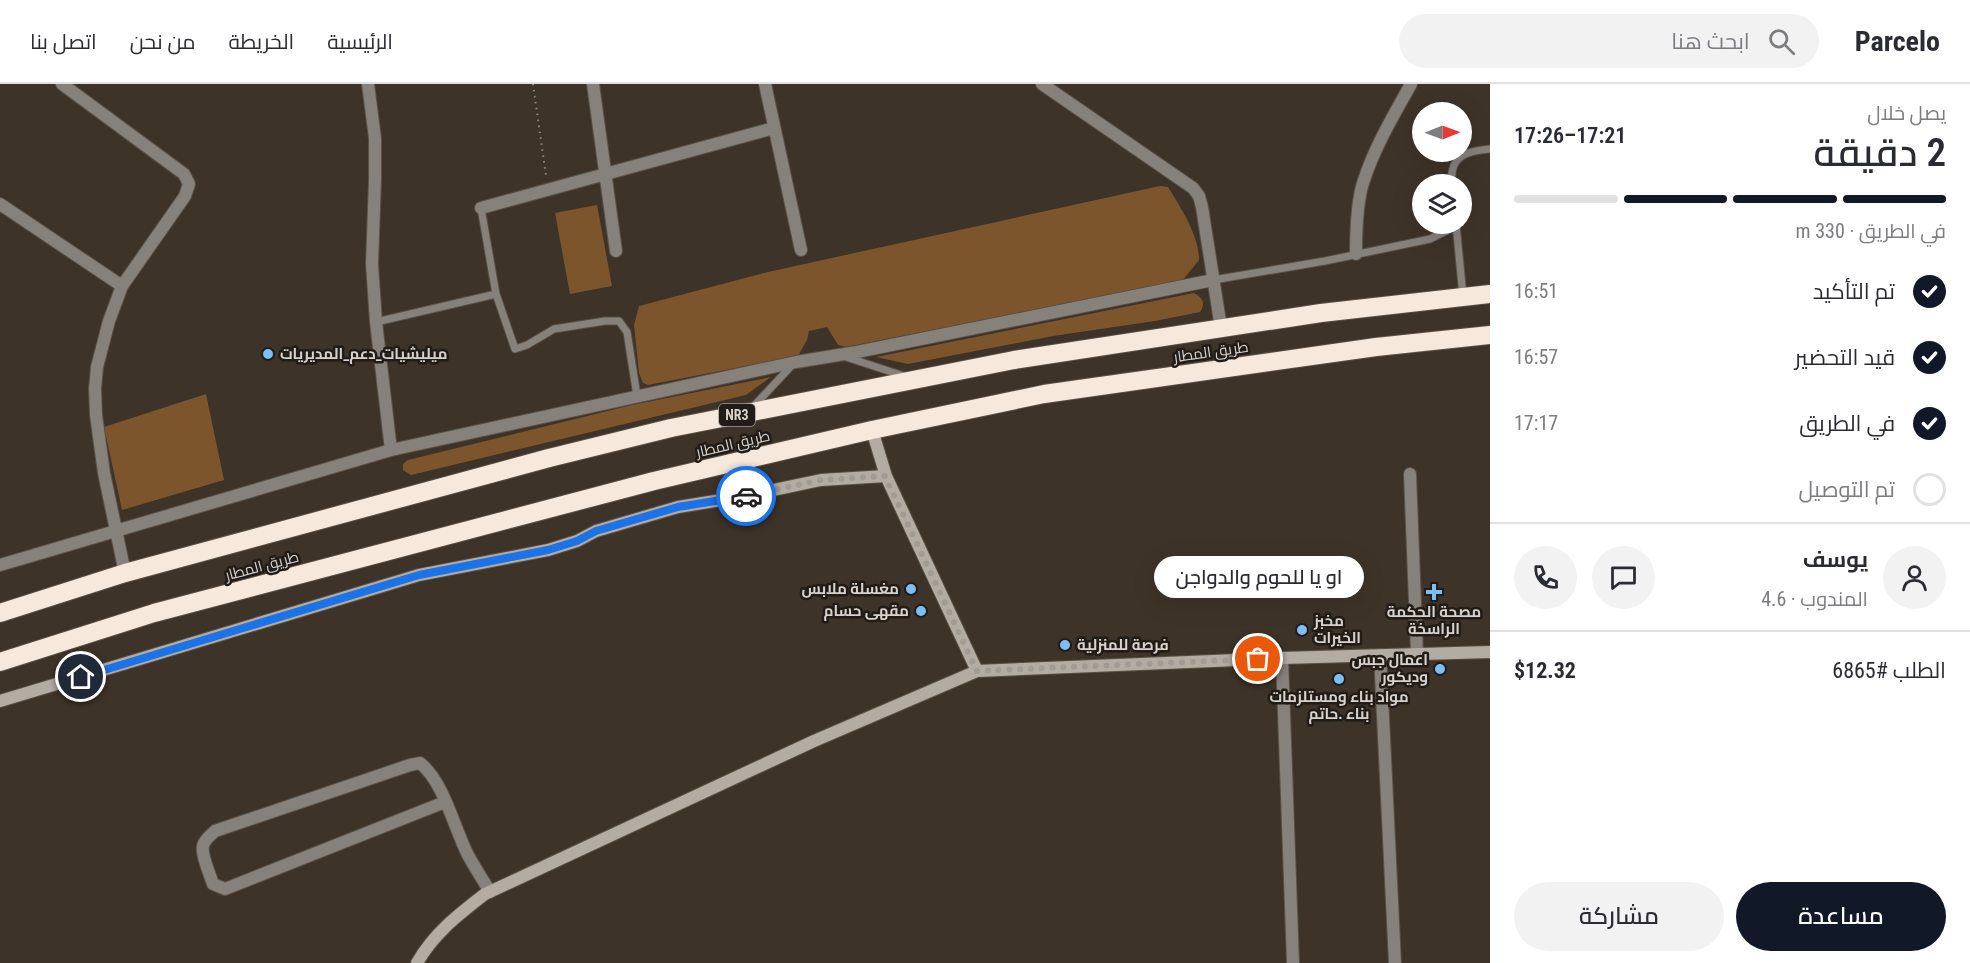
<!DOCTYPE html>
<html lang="ar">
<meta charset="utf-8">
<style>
body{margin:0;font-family:"Roboto Condensed",Cairo,sans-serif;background:#f2f2f3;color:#2b2b33;direction:rtl;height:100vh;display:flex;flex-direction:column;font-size:22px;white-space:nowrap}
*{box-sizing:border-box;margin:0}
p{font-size:20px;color:#7c7c81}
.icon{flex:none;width:33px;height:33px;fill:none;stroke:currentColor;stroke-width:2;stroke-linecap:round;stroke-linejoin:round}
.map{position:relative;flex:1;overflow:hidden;direction:ltr}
.details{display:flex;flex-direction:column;background:#fff;width:480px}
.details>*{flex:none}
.needle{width:39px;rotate:89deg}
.fabs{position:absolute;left:1412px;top:18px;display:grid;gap:12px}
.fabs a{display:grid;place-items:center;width:60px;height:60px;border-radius:50%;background:#fff;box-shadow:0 6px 24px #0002;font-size:30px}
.pin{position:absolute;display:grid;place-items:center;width:51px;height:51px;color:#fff;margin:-26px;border:3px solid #fff;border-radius:50%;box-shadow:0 2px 6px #0007}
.courier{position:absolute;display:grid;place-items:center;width:60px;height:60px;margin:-30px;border:4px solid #1a73e8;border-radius:50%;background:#fff;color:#222;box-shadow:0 2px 8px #0007}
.bubble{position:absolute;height:42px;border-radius:21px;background:#fff;box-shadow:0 6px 24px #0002;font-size:20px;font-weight:600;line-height:42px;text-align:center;direction:rtl}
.head em{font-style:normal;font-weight:600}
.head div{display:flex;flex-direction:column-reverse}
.head{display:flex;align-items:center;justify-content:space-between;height:102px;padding:0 24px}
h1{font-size:39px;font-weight:600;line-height:45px}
.bar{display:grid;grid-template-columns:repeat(4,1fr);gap:9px 6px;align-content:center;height:72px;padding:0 24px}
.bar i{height:8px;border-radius:4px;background:#e1e1e2}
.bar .active{background:#111827}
.bar p{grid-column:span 4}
.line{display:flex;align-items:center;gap:15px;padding:0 24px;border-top:2px solid #e1e1e2}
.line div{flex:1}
.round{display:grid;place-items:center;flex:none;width:63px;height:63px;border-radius:32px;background:#f2f2f3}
ol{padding:0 24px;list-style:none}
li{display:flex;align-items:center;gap:18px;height:66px}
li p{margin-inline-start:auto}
li .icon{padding:6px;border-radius:50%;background:#111827;color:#fff;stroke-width:4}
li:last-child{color:#7c7c81}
li i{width:33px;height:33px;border:3px solid #e1e1e2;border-radius:50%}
.button{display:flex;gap:12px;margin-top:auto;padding:12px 24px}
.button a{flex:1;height:69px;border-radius:36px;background:#111827;color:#fff;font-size:24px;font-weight:600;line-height:69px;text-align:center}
.button a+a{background:#f2f2f3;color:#2b2b33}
header{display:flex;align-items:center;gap:36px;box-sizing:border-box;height:84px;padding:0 30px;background:#fff;border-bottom:2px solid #e1e1e2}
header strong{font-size:28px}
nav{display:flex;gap:33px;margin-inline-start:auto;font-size:21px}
.search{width:420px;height:54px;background:#f2f2f3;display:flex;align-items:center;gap:15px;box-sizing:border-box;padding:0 21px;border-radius:33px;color:#7c7c81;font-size:22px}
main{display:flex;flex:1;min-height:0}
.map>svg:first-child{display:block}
.green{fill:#7c552d}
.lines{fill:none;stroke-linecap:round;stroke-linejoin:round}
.lane-casing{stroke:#5a5046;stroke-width:9}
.street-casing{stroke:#5a5046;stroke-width:14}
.secondary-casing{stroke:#5a5046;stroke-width:14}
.highway-casing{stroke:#5a5046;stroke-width:20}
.path{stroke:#918881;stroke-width:2;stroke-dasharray:1.5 4.5;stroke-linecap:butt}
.lane{stroke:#86817b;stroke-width:7}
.street{stroke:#86817b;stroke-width:12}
.secondary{stroke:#b4aba3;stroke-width:12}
.highway{stroke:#f6e9dc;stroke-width:18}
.done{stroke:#a39a93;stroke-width:6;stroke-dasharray:0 10.8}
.route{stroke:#1a73e8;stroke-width:8}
.poi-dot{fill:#7bbef8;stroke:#211c18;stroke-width:2}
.labels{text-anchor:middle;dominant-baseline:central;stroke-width:5;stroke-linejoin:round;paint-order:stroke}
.shield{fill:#211c18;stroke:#a29b96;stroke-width:1.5}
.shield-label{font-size:14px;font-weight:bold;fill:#d9d2cc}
.street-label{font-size:15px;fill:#d9d2cc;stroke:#211c18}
.poi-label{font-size:15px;font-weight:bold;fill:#d9d2cc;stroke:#211c18;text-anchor:start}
</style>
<header>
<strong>Parcelo</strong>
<div class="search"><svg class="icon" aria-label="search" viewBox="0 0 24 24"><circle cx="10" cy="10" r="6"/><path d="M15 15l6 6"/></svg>ابحث هنا</div>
<nav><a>الرئيسية</a><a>الخريطة</a><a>من نحن</a><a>اتصل بنا</a></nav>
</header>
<main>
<section class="details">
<div class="head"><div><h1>2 دقيقة</h1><p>يصل خلال</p></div><em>17:21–17:26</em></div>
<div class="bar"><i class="active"></i><i class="active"></i><i class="active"></i><i></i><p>في الطريق · 330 m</p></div>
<ol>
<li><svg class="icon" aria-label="check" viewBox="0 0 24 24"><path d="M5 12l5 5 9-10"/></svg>تم التأكيد<p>16:51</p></li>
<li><svg class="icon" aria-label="check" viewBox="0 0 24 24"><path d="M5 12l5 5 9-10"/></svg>قيد التحضير<p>16:57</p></li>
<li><svg class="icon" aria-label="check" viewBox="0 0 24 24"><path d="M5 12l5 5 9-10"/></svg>في الطريق<p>17:17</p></li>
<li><i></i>تم التوصيل</li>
</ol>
<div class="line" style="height:108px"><a class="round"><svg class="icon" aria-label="person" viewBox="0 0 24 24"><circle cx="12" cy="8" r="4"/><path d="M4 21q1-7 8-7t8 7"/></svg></a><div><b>يوسف</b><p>المندوب · 4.6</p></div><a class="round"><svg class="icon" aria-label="chat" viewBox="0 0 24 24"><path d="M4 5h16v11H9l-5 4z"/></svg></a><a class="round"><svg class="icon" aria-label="phone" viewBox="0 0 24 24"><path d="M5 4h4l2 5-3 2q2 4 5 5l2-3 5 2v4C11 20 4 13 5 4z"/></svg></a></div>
<div class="line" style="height:78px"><div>الطلب #6865</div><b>$12.32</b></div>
<div class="button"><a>مساعدة</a><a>مشاركة</a></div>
</section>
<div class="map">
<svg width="1490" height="879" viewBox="0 0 1490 879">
<rect width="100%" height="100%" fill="#3e3329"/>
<path class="green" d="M1160,102L1168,103C1181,124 1199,151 1199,176L1182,197L846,263L838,261L827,243L809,247L807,256L798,272L648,301L643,299L639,289L634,241L639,222L768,188Z
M597,121L612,202L570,210L555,129Z
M1194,209C1203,214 1206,219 1200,228L1155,237L1053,252L908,280L876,273Z
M771,293L746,311L411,391L403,386V380L408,376L632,321Z
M206,310L224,396L122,426L104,343Z"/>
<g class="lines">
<g class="lane-casing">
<path id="lane" d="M1452,100C1449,72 1466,67 1490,65
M481,124L496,210L515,265L527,261L554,245L605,237H619L627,248L637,312
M1456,140L1463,212
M1213,196L1325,177L1430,155L1456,142
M376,238L496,210
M843,272L907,293
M752,324L794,279"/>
</g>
<g class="street-casing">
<path id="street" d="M62,0L184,90L189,100L185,112L122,202L109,237L97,283L95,305L96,331L104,389L125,489
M368,0L375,54V96L372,180L376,238L391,366
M593,0L616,167
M765,0L801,166
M1042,0L1193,104L1199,112L1202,123L1221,244
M0,120L122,202
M481,124L774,44
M1356,170C1356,149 1357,115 1364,96C1375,62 1394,31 1411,0
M1410,390L1417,570
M0,481L391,366L796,278L857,268L1213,196
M1380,571L1395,879
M1282,574L1293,879
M445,718L225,805L213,800C210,791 201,770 203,762C204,756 211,751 215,747L410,681L420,679C444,698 454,744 468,771C475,784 483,796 490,808"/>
</g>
<g class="secondary-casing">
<path id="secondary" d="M872,346L886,392L977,587
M0,617L419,491L548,466L577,457L596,447L678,423L740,413L821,396L886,392
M417,879C434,849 458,831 485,810L814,657L977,587L1282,574L1490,568"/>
</g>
<g class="highway-casing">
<path id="highway" d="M0,529L125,489L549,374L671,344L1014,276L1321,229L1490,210
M0,578L154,529L654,397L872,346L1044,310L1376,263L1490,251"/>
</g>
<path class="path" d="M533,0L546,92"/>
<use href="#lane" class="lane"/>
<use href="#street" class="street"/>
<use href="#secondary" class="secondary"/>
<use href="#highway" class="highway"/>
</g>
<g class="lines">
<path class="done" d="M746,412L821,396L885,392L977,587L1258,575"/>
<path class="route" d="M81,593L419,491L548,466L577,457L596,447L678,423L746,412"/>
</g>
<g class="poi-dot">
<circle cx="268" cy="270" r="6"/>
<circle cx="911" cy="505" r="6"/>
<path d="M1431 499h6v6h6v6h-6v6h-6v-6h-6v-6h6z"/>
<circle cx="921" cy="527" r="6"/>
<circle cx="1302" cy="546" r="6"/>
<circle cx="1065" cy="561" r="6"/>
<circle cx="1440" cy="585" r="6"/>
<circle cx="1339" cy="595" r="6"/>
</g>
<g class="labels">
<rect class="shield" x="719" y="320" width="36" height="22" rx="4.5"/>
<g class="shield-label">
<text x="737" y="331">NR3</text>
</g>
<g class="street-label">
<text transform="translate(1211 268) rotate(-8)">طريق المطار</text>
<text transform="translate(733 360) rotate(-13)">طريق المطار</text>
<text transform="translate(262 482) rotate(-15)">طريق المطار</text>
</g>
<g class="poi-label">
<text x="280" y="270">ميليشيات_دعم_المديريات</text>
<text x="899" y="505" text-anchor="end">مغسلة ملابس</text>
<text x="909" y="527" text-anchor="end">مقهى حسام</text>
<text x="1434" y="528" text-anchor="middle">مصحة الحكمة<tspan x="1434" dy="17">الراسخة</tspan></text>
<text x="1314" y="537">مخبز<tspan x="1314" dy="17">الخيرات</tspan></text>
<text x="1077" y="561">فرصة للمنزلية</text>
<text x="1428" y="576" text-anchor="end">اعمال جبس<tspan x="1428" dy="17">وديكور</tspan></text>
<text x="1339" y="613" text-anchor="middle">مواد بناء ومستلزمات<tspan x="1339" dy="17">بناء .حاتم</tspan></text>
</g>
</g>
</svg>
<div class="fabs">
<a><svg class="needle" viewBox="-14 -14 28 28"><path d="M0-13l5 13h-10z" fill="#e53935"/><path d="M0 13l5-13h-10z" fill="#7c7c81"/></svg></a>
<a><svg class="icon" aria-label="layers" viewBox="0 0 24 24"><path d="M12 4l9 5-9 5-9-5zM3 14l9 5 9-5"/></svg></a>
</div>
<div class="pin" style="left:1258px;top:575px;background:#ea580c"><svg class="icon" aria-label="bag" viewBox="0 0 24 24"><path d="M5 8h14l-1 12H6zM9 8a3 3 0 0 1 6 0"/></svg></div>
<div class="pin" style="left:81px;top:593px;background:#1f2937"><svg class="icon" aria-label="home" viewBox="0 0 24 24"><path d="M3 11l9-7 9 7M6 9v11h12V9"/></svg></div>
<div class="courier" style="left:746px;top:412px"><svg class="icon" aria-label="car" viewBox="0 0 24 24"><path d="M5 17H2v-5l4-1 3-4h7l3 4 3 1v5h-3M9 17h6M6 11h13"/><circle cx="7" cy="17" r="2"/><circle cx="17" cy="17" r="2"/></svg></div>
<div class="bubble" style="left:1154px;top:472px;width:210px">او يا للحوم والدواجن</div>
</div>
</main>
